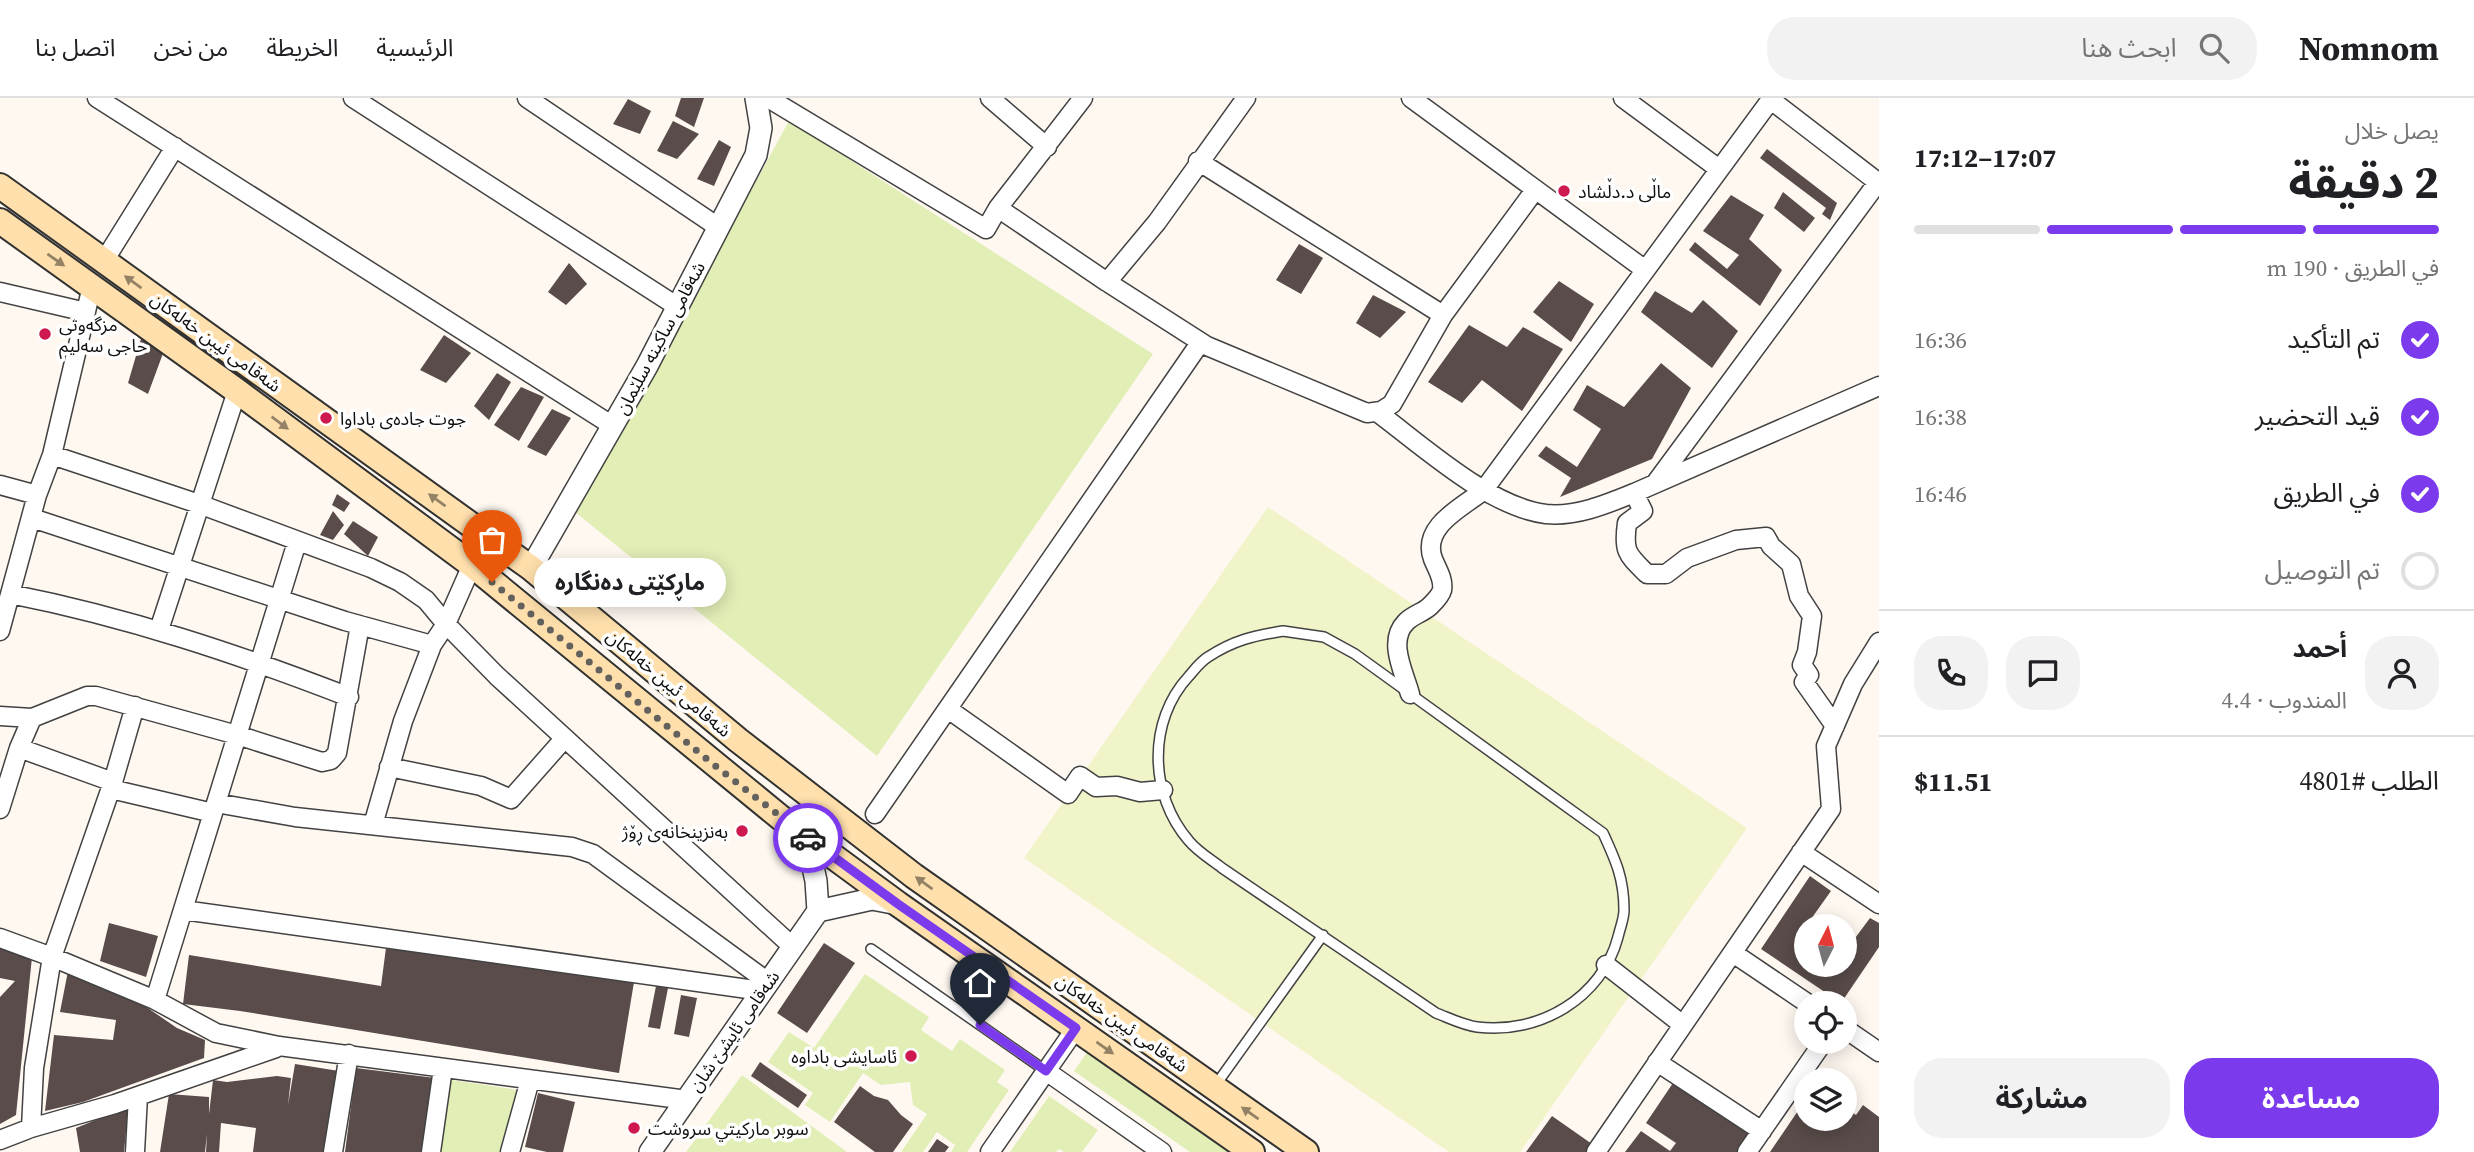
<!DOCTYPE html>
<html lang="ar">
<meta charset="utf-8">
<style>
body{margin:0;font-family:"Source Serif 4","Noto Sans Arabic",serif;background:#f2f2f2;color:#202124;direction:rtl;height:100vh;display:flex;flex-direction:column;font-size:26px;white-space:nowrap}
*{box-sizing:border-box;margin:0}
p{font-size:23px;color:#757577}
.icon{flex:none;width:38px;height:38px;fill:none;stroke:currentColor;stroke-width:2;stroke-linecap:round;stroke-linejoin:round}
.map{position:relative;flex:1;overflow:hidden;direction:ltr}
.drawer{display:flex;flex-direction:column;background:#fff;width:595px}
.drawer>*{flex:none}
.needle{width:46px;rotate:6deg}
.controls{position:absolute;left:1794px;top:816px;display:grid;gap:14px}
.controls a{display:grid;place-items:center;width:63px;height:63px;border-radius:50%;background:#fff;box-shadow:0 4px 18px #0003;font-size:35px}
.pin{position:absolute;display:grid;place-items:center;width:60px;height:60px;color:#fff;margin:-72px -30px;border-radius:50% 50% 50% 0;rotate:-45deg;box-shadow:0 0 7px #0007}
.pin .icon{rotate:45deg}
.courier{position:absolute;display:grid;place-items:center;width:70px;height:70px;margin:-35px;border:5px solid #7c3aed;border-radius:50%;background:#fff;color:#222;box-shadow:0 2px 9px #0007}
.bubble{position:absolute;height:49px;border-radius:24px;background:#fff;box-shadow:0 4px 18px #0003;font-size:23px;font-weight:700;line-height:49px;text-align:center;direction:rtl}
.overview em{font-style:normal;font-weight:700}
.overview div{display:flex;flex-direction:column-reverse}
.overview{display:flex;align-items:center;justify-content:space-between;height:119px;padding:0 35px}
h1{font-size:46px;font-weight:700;line-height:52px}
.bar{display:grid;grid-template-columns:repeat(4,1fr);gap:10px 7px;align-content:center;height:84px;padding:0 35px}
.bar i{height:9px;border-radius:5px;background:#e0e0e0}
.bar .active{background:#7c3aed}
.bar p{grid-column:span 4}
.line{display:flex;align-items:center;gap:18px;padding:0 35px;border-top:2px solid #e0e0e0}
.line div{flex:1}
.round{display:grid;place-items:center;flex:none;width:74px;height:74px;border-radius:28px;background:#f2f2f2}
ol{padding:0 35px;list-style:none}
li{display:flex;align-items:center;gap:21px;height:77px}
li p{margin-inline-start:auto}
li .icon{padding:7px;border-radius:50%;background:#7c3aed;color:#fff;stroke-width:4}
li:last-child{color:#757577}
li i{width:38px;height:38px;border:4px solid #e0e0e0;border-radius:50%}
.cta{display:flex;gap:14px;margin-top:auto;padding:14px 35px}
.cta a{flex:1;height:80px;border-radius:28px;background:#7c3aed;color:#fff;font-size:28px;font-weight:700;line-height:80px;text-align:center}
.cta a+a{background:#f2f2f2;color:#202124}
header{display:flex;align-items:center;gap:42px;box-sizing:border-box;height:98px;padding:0 35px;background:#fff;border-bottom:2px solid #e0e0e0}
header strong{font-size:33px}
nav{display:flex;gap:38px;margin-inline-start:auto;font-size:24px}
.search{width:490px;height:63px;background:#f2f2f2;display:flex;align-items:center;gap:18px;box-sizing:border-box;padding:0 24px;border-radius:28px;color:#757577;font-size:26px}
main{display:flex;flex:1;min-height:0}
.map>svg:first-child{display:block}
.green{fill:#e1eeb6}
.pitch{fill:#f0f4c8}
.building{fill:#594c4a}
.lines{fill:none;stroke-linecap:round;stroke-linejoin:round}
.service-casing{stroke:#424242;stroke-width:12}
.minor-casing{stroke:#424242;stroke-width:21}
.tertiary-casing{stroke:#424242;stroke-width:24}
.secondary-casing{stroke:#313131;stroke-width:28}
.service{stroke:#fff;stroke-width:9}
.minor{stroke:#fff;stroke-width:18}
.tertiary{stroke:#fff;stroke-width:21}
.secondary{stroke:#ffe0ac;stroke-width:24}
.oneway{fill:#938265}
.done{stroke:#63615e;stroke-width:7;stroke-dasharray:0 12.6}
.route{stroke:#7c3aed;stroke-width:9}
.poi-dot{fill:#cd194f;stroke:#fff;stroke-width:2.5}
.labels{text-anchor:middle;dominant-baseline:central;stroke-width:7;stroke-linejoin:round;paint-order:stroke}
.poi-label{font-size:18px;fill:#0f0f0f;stroke:#fff;text-anchor:start}
.street-label{font-size:18px;fill:#0f0f0f;stroke:#fff}
</style>
<header>
<strong>Nomnom</strong>
<div class="search"><svg class="icon" aria-label="search" viewBox="0 0 24 24"><circle cx="10" cy="10" r="6"/><path d="M15 15l6 6"/></svg>ابحث هنا</div>
<nav><a>الرئيسية</a><a>الخريطة</a><a>من نحن</a><a>اتصل بنا</a></nav>
</header>
<main>
<section class="drawer">
<div class="overview"><div><h1>2 دقيقة</h1><p>يصل خلال</p></div><em>17:07–17:12</em></div>
<div class="bar"><i class="active"></i><i class="active"></i><i class="active"></i><i></i><p>في الطريق · 190 m</p></div>
<ol>
<li><svg class="icon" aria-label="check" viewBox="0 0 24 24"><path d="M5 12l5 5 9-10"/></svg>تم التأكيد<p>16:36</p></li>
<li><svg class="icon" aria-label="check" viewBox="0 0 24 24"><path d="M5 12l5 5 9-10"/></svg>قيد التحضير<p>16:38</p></li>
<li><svg class="icon" aria-label="check" viewBox="0 0 24 24"><path d="M5 12l5 5 9-10"/></svg>في الطريق<p>16:46</p></li>
<li><i></i>تم التوصيل</li>
</ol>
<div class="line" style="height:126px"><a class="round"><svg class="icon" aria-label="person" viewBox="0 0 24 24"><circle cx="12" cy="8" r="4"/><path d="M4 21q1-7 8-7t8 7"/></svg></a><div><b>أحمد</b><p>المندوب · 4.4</p></div><a class="round"><svg class="icon" aria-label="chat" viewBox="0 0 24 24"><path d="M4 5h16v11H9l-5 4z"/></svg></a><a class="round"><svg class="icon" aria-label="phone" viewBox="0 0 24 24"><path d="M5 4h4l2 5-3 2q2 4 5 5l2-3 5 2v4C11 20 4 13 5 4z"/></svg></a></div>
<div class="line" style="height:91px"><div>الطلب #4801</div><b>$11.51</b></div>
<div class="cta"><a>مساعدة</a><a>مشاركة</a></div>
</section>
<div class="map">
<svg width="1879" height="1054" viewBox="0 0 1879 1054">
<rect width="100%" height="100%" fill="#fff8f1"/>
<path class="green" d="M789,23L1153,256L877,658L575,414Z
M865,876L929,919L921,932L952,953L960,941L1005,972L997,984L1009,992L967,1054H951L955,1047L937,1034L923,1054H901L927,1016L913,1007L910,984L881,987L863,975L830,1024L805,1007L813,995L768,964L789,934L814,950Z
M1090,950L1239,1054H1190L1074,973Z
M742,977L847,1054H686Z
M451,982L518,992L501,1054H441Z
M1049,998L1098,1032L1082,1054H1064L1059,1051L1056,1054H1010Z"/>
<path class="pitch" d="M1268,409L1747,730L1520,1054H1449L1024,760Z"/>
<path class="building" d="M681,0H704L694,29L675,18Z
M628,1L651,13L640,36L613,26Z
M673,23L699,36L677,61L657,53Z
M719,42L731,49L714,88L697,81Z
M1767,51L1837,105L1830,122L1822,116L1826,110L1760,60Z
M1783,94L1815,120L1804,134L1774,110Z
M1731,97L1764,117L1749,141L1782,172L1760,208L1689,152L1695,144L1727,171L1739,157L1703,133Z
M1299,146L1323,160L1301,196L1276,182Z
M569,165L587,186L566,207L548,194Z
M1559,183L1594,206L1571,244L1533,214Z
M1655,193L1692,215L1703,202L1738,233L1712,270L1641,214Z
M1373,197L1406,214L1380,240L1356,225Z
M1469,227L1507,249L1523,229L1563,251L1522,313L1482,282L1462,305L1428,284Z
M143,234L165,250L148,296L128,285Z
M444,237L471,255L446,285L420,272Z
M1661,265L1691,290L1652,361L1560,399L1571,380L1538,358L1546,348L1577,369L1601,331L1573,312L1587,287L1624,309Z
M497,275L511,284L489,322L474,308Z
M521,289L544,299L519,343L494,327Z
M552,311L571,320L546,358L527,349Z
M337,396L350,405L344,414L332,407Z
M333,413L344,427L333,442L320,437Z
M353,423L378,439L368,458L344,436Z
M1810,778L1831,793L1806,828V866H1844V855L1870,820L1879,825V849L1841,905L1761,851Z
M109,825L158,838L146,879L100,863Z
M387,842L634,884L619,975L240,913L183,906L189,857L381,888Z
M824,845L855,865L807,935L777,915Z
M0,848L32,859L16,1017L0,1026V899L15,883L0,880Z
M68,873L136,902L177,930L205,942L204,960L83,1004L45,1013L54,937L113,942L116,922L60,914Z
M656,888L668,890L660,931L648,929Z
M681,897L697,900L689,939L674,936Z
M760,964L807,997L798,1010L751,978Z
M295,966L339,973L327,1054H253L256,1030L221,1025L219,1054H206L207,1036L205,1054H160L169,996L209,999V1016L213,982L227,984L277,978L291,980L288,1007Z
M356,970L435,980L425,1054H345Z
M1675,982L1751,1035L1737,1054H1625L1641,1033L1670,1053L1676,1045L1646,1025Z
M860,988L874,998L888,1002L901,1017L913,1026L893,1054H875L834,1024Z
M538,995L575,1004L563,1054H547L525,1049Z
M1806,1001V1020H1844V1009L1856,1017L1863,1007L1879,1019V1054H1770Z
M128,1012L124,1054H80L76,1030L103,1019Z
M1552,1018L1592,1046L1587,1054H1526Z
M937,1041L949,1049L945,1054H928Z"/>
<g class="lines">
<g class="service-casing">
<path id="service" d="M1283,533L1324,539L1355,556L1603,735C1616,763 1624,781 1624,812C1624,821 1620,830 1618,839C1602,900 1539,937 1477,929C1463,927 1449,920 1436,915L1222,770C1212,762 1198,754 1189,743C1149,697 1147,623 1189,578C1195,571 1201,563 1208,559C1234,542 1253,538 1283,533Z
M871,851L1046,973
M1215,988L1323,837"/>
</g>
<g class="minor-casing">
<path id="minor" d="M97,0L613,328
M353,0L678,209
M527,0L718,129
M768,0L986,131L998,110L1083,0
M990,0L1047,49
M1411,0L1644,171
M1623,0L1719,71
M1771,2L1879,85
M1198,63L1443,217
M998,110L1107,184L1157,124L1246,0
M104,163L175,49
M1107,184L1207,248L1367,315L1381,313L1392,306L1443,217L1535,92
M0,194L86,214
M1377,314C1423,348 1489,409 1546,416C1576,419 1607,406 1634,395L1879,288
M52,357L199,406L371,470L400,484L426,502L446,526L497,578L793,849
M1657,383L1878,84
M0,387L37,397
M1634,395L1643,413L1627,425C1623,454 1627,456 1647,476H1666L1687,460L1736,442L1766,439L1771,448L1791,466L1799,498L1812,518L1807,554L1802,567L1809,577L1804,584L1835,628
M32,420L345,523L432,547L446,526L472,467
M10,496C127,519 238,556 349,599
M159,532L237,293
M0,533L37,397L52,357L92,188
M1410,596C1404,574 1387,543 1406,524C1413,517 1422,515 1429,509C1434,504 1440,499 1442,492C1444,481 1437,471 1433,461C1421,429 1461,410 1483,393L1772,0
M948,611L1068,696L1080,678L1096,689L1117,688L1140,694L1163,692
M0,618L32,620L87,598H96L237,637L322,664L331,662L337,655L360,527
M19,650L113,684
M389,669L481,688L511,701L564,641
M111,691L213,715
M216,705L295,719L572,749L593,756L768,884
M0,711L19,650L32,620
M875,716L1200,245
M373,727L403,623L432,547
M1801,754L1879,806
M183,812L762,893
M0,840L52,859L155,902L216,935L279,948L687,1002
M1733,855L1807,905
M1606,867L1683,927
M155,902L297,444
M1844,930L1879,954
M1657,964L1762,1033
M1046,973L1162,1054
M31,1030L34,970L52,859L113,684L135,608
M0,1042L31,1030L115,1006L276,950
M135,1054L138,998
M333,1054L349,956
M431,1054L443,970
M510,1054L530,982
M990,1054L1076,930
M1596,1054L1831,711L1826,648L1853,586L1879,544
M1747,1054L1824,943"/>
</g>
<g class="tertiary-casing">
<path id="tertiary" d="M531,470L647,268L756,57L761,30L756,0
M818,813L872,801L898,806
M650,1054L818,813L816,783L810,755L793,734"/>
</g>
<g class="secondary-casing">
<path id="secondary" d="M0,88L531,470L738,642L914,778L1306,1054
M0,123L237,293L472,467L781,720L898,806L1252,1054"/>
</g>
<use href="#service" class="service"/>
<use href="#minor" class="minor"/>
<use href="#tertiary" class="tertiary"/>
<use href="#secondary" class="secondary"/>
</g>
<defs><path id="oneway-solid" d="M-6-.8H1V-3.2L6.5 0L1 3.2V.8H-6Z" transform="scale(1.75)"/></defs>
<g class="oneway">
<use href="#oneway-solid" transform="translate(56 162) rotate(35)"/>
<use href="#oneway-solid" transform="translate(133 184) rotate(-144)"/>
<use href="#oneway-solid" transform="translate(280 325) rotate(37)"/>
<use href="#oneway-solid" transform="translate(437 402) rotate(-144)"/>
<use href="#oneway-solid" transform="translate(924 785) rotate(-144)"/>
<use href="#oneway-solid" transform="translate(1105 950) rotate(35)"/>
<use href="#oneway-solid" transform="translate(1250 1015) rotate(-145)"/>
</g>
<g class="lines">
<path class="done" d="M492,484L713,666L808,740"/>
<path class="route" d="M808,740L898,806L1076,930L1046,973L980,927"/>
</g>
<g class="poi-dot">
<circle cx="1564" cy="93" r="7"/>
<circle cx="45" cy="236" r="7"/>
<circle cx="326" cy="320" r="7"/>
<circle cx="742" cy="733" r="7"/>
<circle cx="911" cy="958" r="7"/>
<circle cx="634" cy="1030" r="7"/>
</g>
<g class="labels">
<g class="poi-label">
<text x="1578" y="93">ماڵی د.دڵشاد</text>
<text x="59" y="226">مزگەوتی<tspan x="59" dy="21">حاجی سەلیم</tspan></text>
<text x="340" y="320">جوت جادەی باداوا</text>
<text x="728" y="733" text-anchor="end">بەنزینخانەی ڕۆژ</text>
<text x="897" y="958" text-anchor="end">ئاسايشى باداوه</text>
<text x="648" y="1030">سوبر ماركيتي سروشت</text>
</g>
<g class="street-label">
<text transform="translate(660 240) rotate(-62)">شەقامی ساکینە سلێمان</text>
<text transform="translate(216 244) rotate(36)">شەقامی ئیبن خەلەکان</text>
<text transform="translate(669 585) rotate(40)">شەقامی ئیبن خەلەکان</text>
<text transform="translate(1122 925) rotate(35)">شەقامی ئیبن خەلەکان</text>
<text transform="translate(734 933) rotate(-55)">شەقامی ئایشێ شان</text>
</g>
</g>
</svg>
<div class="controls">
<a><svg class="needle" viewBox="-14 -14 28 28"><path d="M0-13l5 13h-10z" fill="#e53935"/><path d="M0 13l5-13h-10z" fill="#757577"/></svg></a>
<a><svg class="icon" aria-label="locate" viewBox="0 0 24 24"><circle cx="12" cy="12" r="6"/><path d="M12 2v4M12 18v4M2 12h4M18 12h4"/></svg></a>
<a><svg class="icon" aria-label="layers" viewBox="0 0 24 24"><path d="M12 4l9 5-9 5-9-5zM3 14l9 5 9-5"/></svg></a>
</div>
<div class="pin" style="left:492px;top:484px;background:#ea580c"><svg class="icon" aria-label="bag" viewBox="0 0 24 24"><path d="M5 8h14l-1 12H6zM9 8a3 3 0 0 1 6 0"/></svg></div>
<div class="pin" style="left:980px;top:927px;background:#1f2937"><svg class="icon" aria-label="home" viewBox="0 0 24 24"><path d="M3 11l9-7 9 7M6 9v11h12V9"/></svg></div>
<div class="courier" style="left:808px;top:740px"><svg class="icon" aria-label="car" viewBox="0 0 24 24"><path d="M5 17H2v-5l4-1 3-4h7l3 4 3 1v5h-3M9 17h6M6 11h13"/><circle cx="7" cy="17" r="2"/><circle cx="17" cy="17" r="2"/></svg></div>
<div class="bubble" style="left:534px;top:460px;width:192px">ماڕكێتی دەنگارە</div>
</div>
</main>
